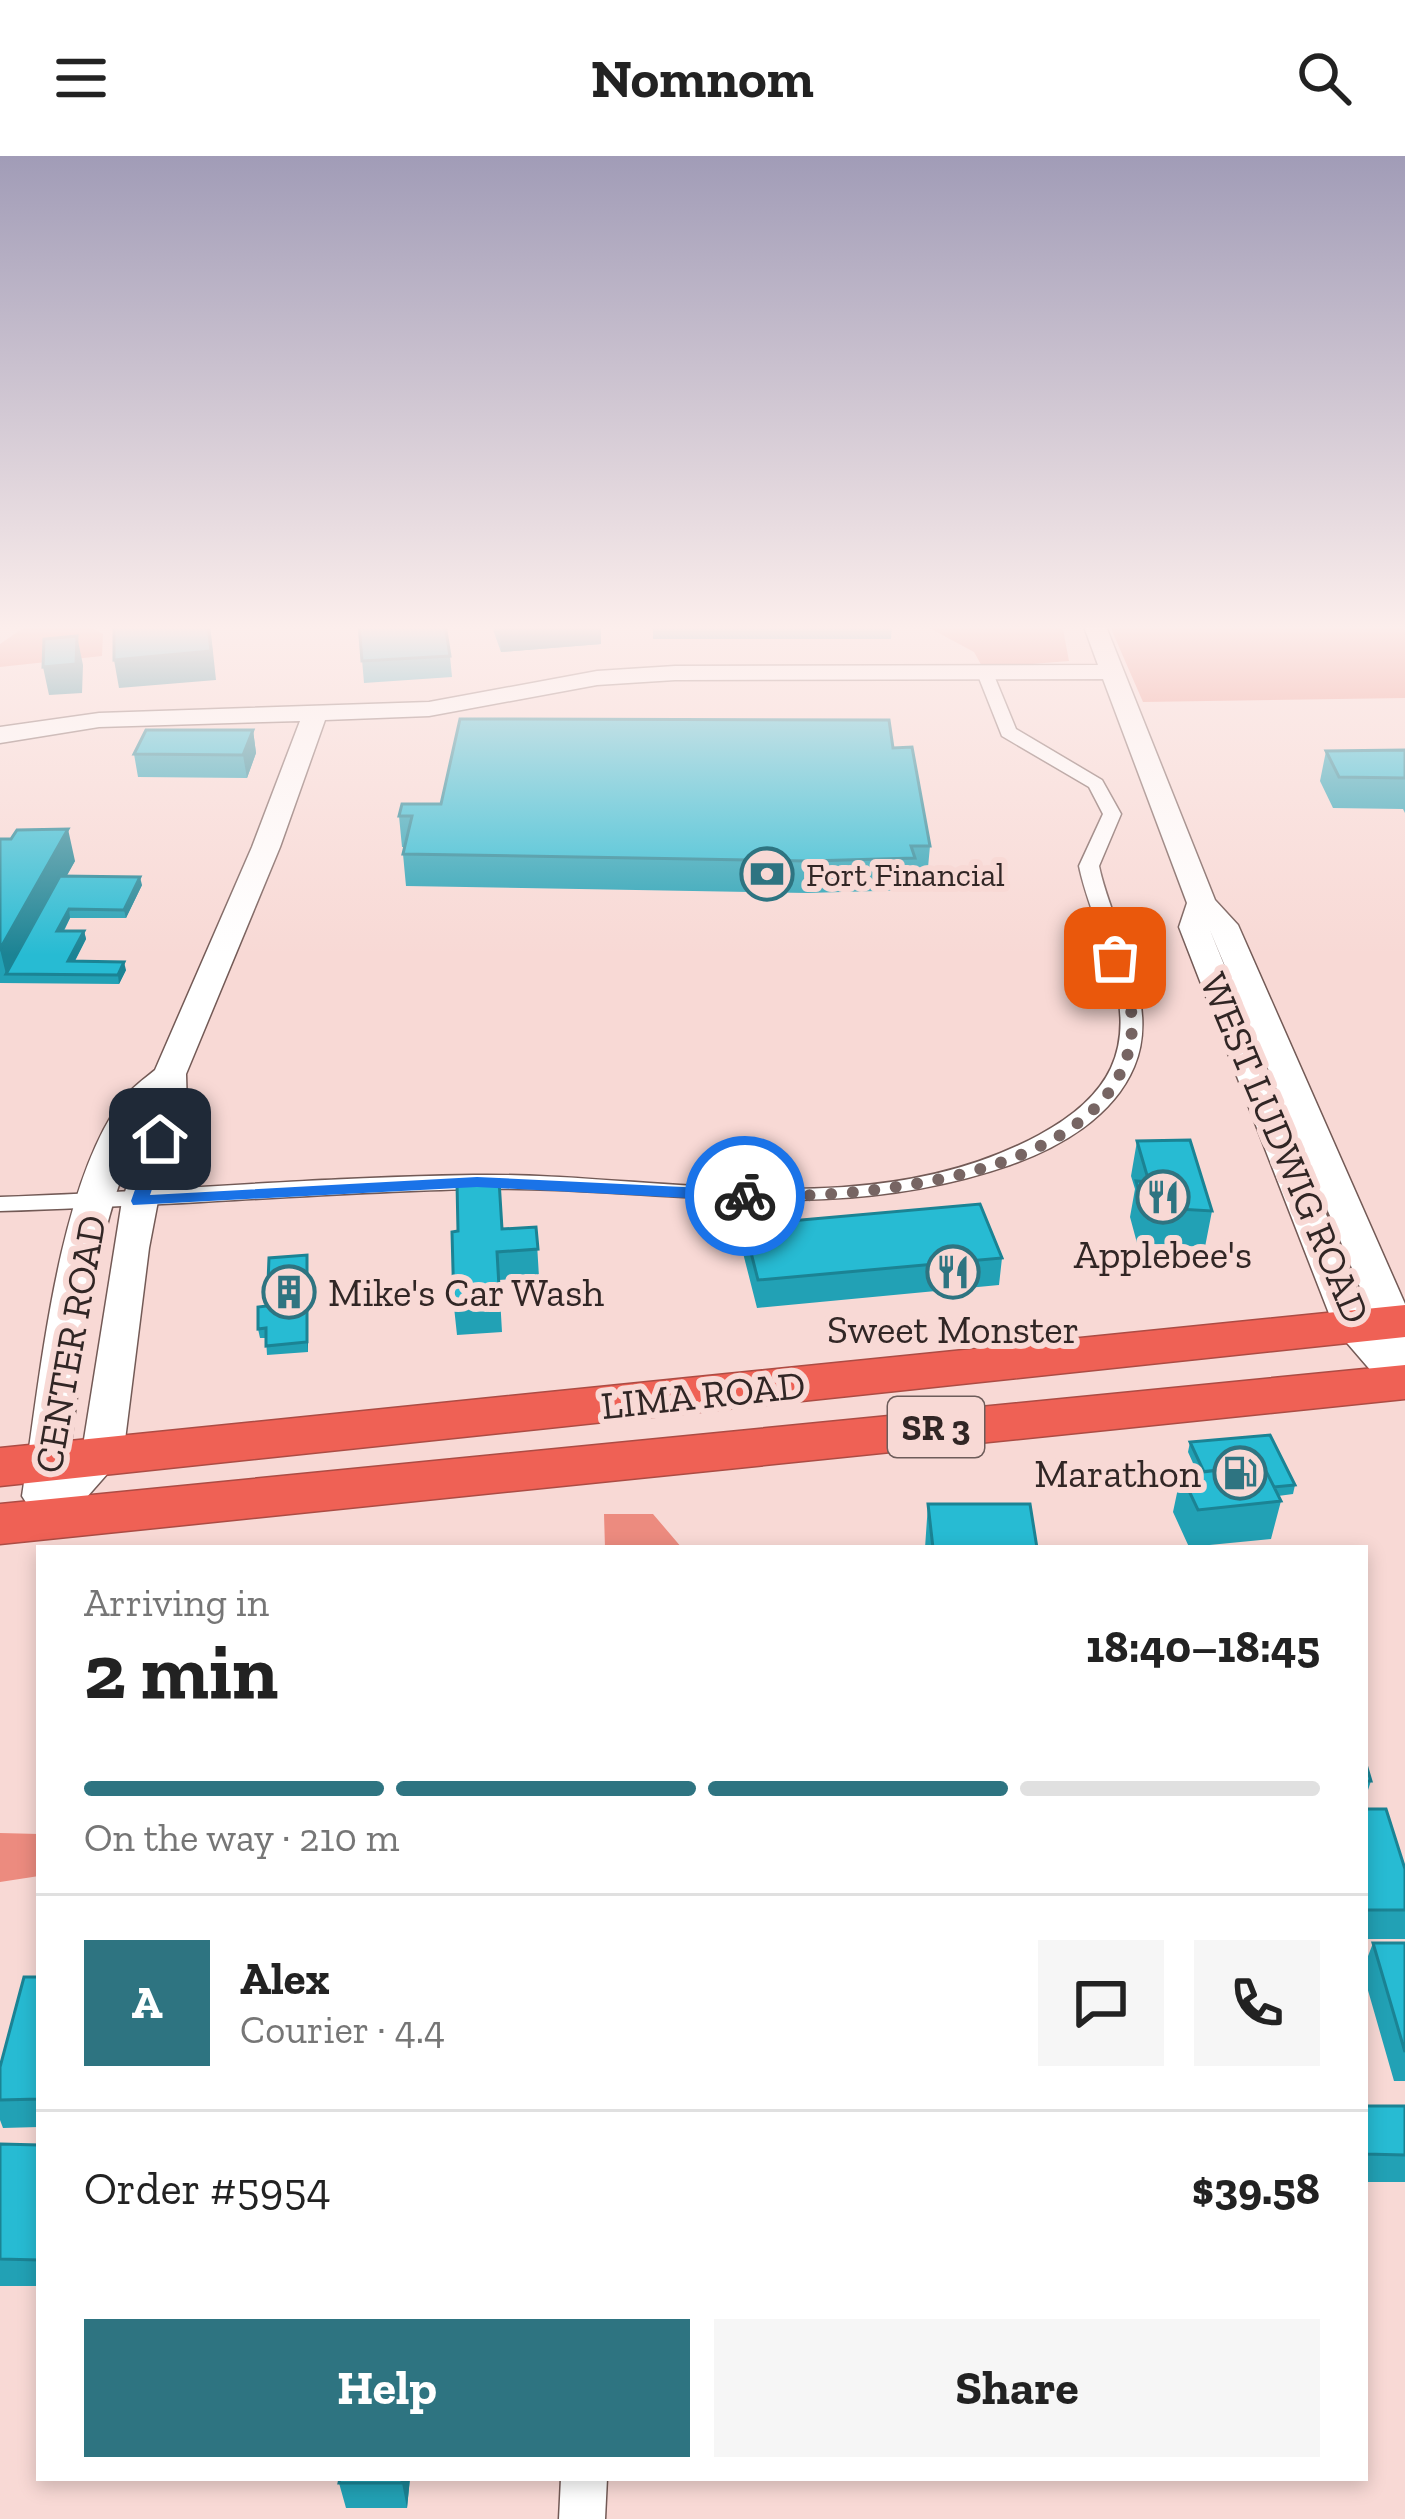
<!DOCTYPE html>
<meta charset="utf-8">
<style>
body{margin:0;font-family:"Zilla Slab",serif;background:#f6f6f6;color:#222;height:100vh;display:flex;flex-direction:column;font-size:45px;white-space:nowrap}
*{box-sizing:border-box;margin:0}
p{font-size:39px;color:#767676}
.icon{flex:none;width:66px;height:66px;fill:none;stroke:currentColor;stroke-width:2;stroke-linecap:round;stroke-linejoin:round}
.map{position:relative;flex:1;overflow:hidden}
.drawer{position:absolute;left:36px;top:1389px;width:1332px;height:936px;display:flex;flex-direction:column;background:#fff;border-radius:0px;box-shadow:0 6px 18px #0003}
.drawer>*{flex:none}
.pin{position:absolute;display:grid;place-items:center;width:102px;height:102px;color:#fff;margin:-51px;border-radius:24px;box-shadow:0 6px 18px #0006}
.courier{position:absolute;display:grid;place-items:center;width:120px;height:120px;margin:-60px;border:9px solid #1a73e8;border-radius:50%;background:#fff;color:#222;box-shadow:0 3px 15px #0007}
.overview em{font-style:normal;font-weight:800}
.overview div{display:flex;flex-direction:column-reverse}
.overview{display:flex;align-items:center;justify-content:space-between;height:204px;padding:0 48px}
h1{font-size:78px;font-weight:800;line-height:90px}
.bar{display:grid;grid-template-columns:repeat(4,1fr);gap:18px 12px;align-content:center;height:144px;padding:0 48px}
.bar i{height:15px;border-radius:9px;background:#e0e0e0}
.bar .on{background:#2e7481}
.bar p{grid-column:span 4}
.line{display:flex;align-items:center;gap:30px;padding:0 48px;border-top:3px solid #e0e0e0}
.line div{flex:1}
.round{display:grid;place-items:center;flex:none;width:126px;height:126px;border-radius:0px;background:#f6f6f6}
.primary-button{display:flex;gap:24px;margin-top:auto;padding:24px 48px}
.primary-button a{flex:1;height:138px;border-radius:0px;background:#2e7481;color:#fff;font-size:48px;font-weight:800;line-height:138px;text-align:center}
.primary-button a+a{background:#f6f6f6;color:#222}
header{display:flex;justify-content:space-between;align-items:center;height:156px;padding:0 48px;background:#fff;font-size:54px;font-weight:800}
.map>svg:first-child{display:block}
.forest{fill:#ec8b7f}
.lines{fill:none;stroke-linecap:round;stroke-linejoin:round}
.stream{stroke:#d8796e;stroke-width:4.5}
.street-casing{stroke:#735a56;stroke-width:3}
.secondary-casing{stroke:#735a56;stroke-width:3}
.highway-casing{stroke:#ac4c44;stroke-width:3}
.street{fill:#fff;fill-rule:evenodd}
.secondary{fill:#fff;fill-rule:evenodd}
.highway{fill:#ef6155;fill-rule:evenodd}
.wall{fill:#22a1b5}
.shaded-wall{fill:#1b8394}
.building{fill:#27bbd3;stroke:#1b8394;stroke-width:3}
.route{fill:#1a73e8}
.done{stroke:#776563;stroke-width:12;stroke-dasharray:0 21.6}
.labels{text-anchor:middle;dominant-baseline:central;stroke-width:12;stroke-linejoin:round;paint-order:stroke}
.far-poi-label{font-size:33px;fill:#312625;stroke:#f8d9d5;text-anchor:start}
.shield{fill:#f8d9d5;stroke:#6d5c5a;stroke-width:3}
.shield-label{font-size:36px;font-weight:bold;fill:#312625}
.street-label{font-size:39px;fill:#312625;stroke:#f8d9d5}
.poi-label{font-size:39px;fill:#312625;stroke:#f8d9d5}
</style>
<header><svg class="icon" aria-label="menu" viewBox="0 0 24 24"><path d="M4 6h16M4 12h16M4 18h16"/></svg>Nomnom<svg class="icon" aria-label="search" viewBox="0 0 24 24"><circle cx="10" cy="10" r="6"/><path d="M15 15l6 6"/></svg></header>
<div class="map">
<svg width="1405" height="2363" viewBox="0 0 1405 2363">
<rect width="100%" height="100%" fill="#f8d9d5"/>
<path class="forest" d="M29,468H84L103,478L102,500L0,511V488Z
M922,468H1062L1069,505L983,512L974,496Z
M1109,468H1405V542L1143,546Z
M604,1358H653L682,1392H605Z
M0,1677L39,1678V1720L0,1726Z"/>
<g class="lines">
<path class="stream" d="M1332,468L1405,470"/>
<g class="street-casing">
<path id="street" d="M985,512L993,517L1016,573L1102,624L1121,658L1099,710C1112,773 1162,846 1134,911C1113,961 1059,992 1010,1009C826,1073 658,1029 471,1033C314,1037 157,1051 0,1055V1041C158,1036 315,1021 473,1019C657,1016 867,1072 1039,979C1067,964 1097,942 1111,912C1141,847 1092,774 1079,710L1103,658L1089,631L1002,580L977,517Z
M561,2322H607L605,2363H559Z"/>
</g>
<g class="secondary-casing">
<path id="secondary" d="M1083,468H1105L1215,744L1238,769L1405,1148V1242L1391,1238L1335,1173L1179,771L1187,747L1103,523L675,524L597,529L429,560L325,564L280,691L186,918L187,953L158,1045L149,1092L123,1300L57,1375L42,1379L27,1375L20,1364L29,1351L22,1340C40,1228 55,1037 121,945C130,933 144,923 155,914L252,691L300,565L99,571L0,587V571L99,557L429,546L597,515L675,510L1098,509ZM1209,772L1375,1167L1376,1172L1371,1168ZM153,950L122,1045L82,1296L68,1310C82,1208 90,1105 126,1009C134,989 139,967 153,950Z"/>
</g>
<g class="highway-casing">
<path id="highway" d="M1405,1149V1181L0,1330V1292Z
M1405,1209V1243L0,1388V1348Z"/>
</g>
<use href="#street" class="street"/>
<use href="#secondary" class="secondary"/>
<use href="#highway" class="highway"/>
</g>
<path class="wall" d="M359,468L450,500L452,521L364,527Z
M491,468H601V488L501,496Z
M653,468H892L891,483H653Z
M253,574L256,597L247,622L138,621L134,598Z
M893,592L930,690L927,722H913L912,734L807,737L406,730L403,698L405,691H402L399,660L441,648Z
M1405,594V657L1403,653L1333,652L1320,625L1326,595Z
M0,683L75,705L66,720L142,729L126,762H70L64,775H84L86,783L75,805L126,814L119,828L0,827Z
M1137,985L1212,1055L1205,1091L1137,1087L1130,1061L1135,1033L1131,1020Z
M744,1069L1002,1102L999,1129L757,1152L743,1097Z
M536,1071L539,1121L499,1124L502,1176L457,1179L454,1151L502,1073Z
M308,1108V1196L267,1199L266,1182H260L258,1173L267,1150Z
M1190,1286L1295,1329L1293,1338L1278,1340L1281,1345L1271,1383L1189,1391L1173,1356L1181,1318L1197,1316L1188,1296Z
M928,1348L1037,1392H925Z
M1365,1605L1371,1625L1365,1643Z
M1365,1653L1405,1713V1783H1365Z
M1373,1787H1405V1925H1394L1365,1824V1808Z
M39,1821V1971L3,1972L0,1964V1911Z
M1365,1950H1405V2026H1365Z
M0,1988L39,1989V2130H0Z
M340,2322H410L407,2352H346L339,2327Z"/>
<path class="shaded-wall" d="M210,468L216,524L119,532L114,504Z
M499,468H601V488L501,496Z
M77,480L83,509L82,537L49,539L43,511Z
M253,574L256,597L247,622L243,599Z
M68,673L75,705L13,818H6L0,793Z
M140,721L142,729L126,762L124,754Z
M69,753L70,762L59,783L57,775Z
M84,775L86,783L70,814L68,805Z
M124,806L126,814L119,828L118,819Z
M307,1099L308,1108V1196L307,1186Z
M402,2322H410L407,2352L402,2327Z"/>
<path class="building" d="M114,468H208L211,495L114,504Z
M359,468H445L450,500L362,505Z
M77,480L76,508L43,511L44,483Z
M460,563L889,564L893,592L912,591L930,690H911L915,702L809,705L403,698L412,660H399L402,648H441Z
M146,574H253L243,599L134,598Z
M1405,594V622L1339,621L1326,595Z
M68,673L0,793V683H11L17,674Z
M60,720L140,721L124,754L69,753L57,775H84L68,805L124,806L118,819L6,818Z
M1190,984L1212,1055L1143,1051L1136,1025L1149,1026L1137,985Z
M499,1024L502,1073L536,1071L538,1093L497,1096L500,1148L454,1151L452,1076L458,1075L457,1027Z
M980,1048L1002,1102L758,1124L744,1069Z
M307,1099V1186L266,1190V1172L258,1173V1151L267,1150L269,1102Z
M1270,1279L1295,1329L1274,1331L1263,1309L1204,1316L1190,1286Z
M1263,1309L1281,1345L1198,1354L1181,1318Z
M928,1348H1030L1037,1392H933Z
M1365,1605L1371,1625H1365Z
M1365,1653H1386L1405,1713V1754H1365Z
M1373,1787H1405V1896Z
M24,1821H39V1943L0,1944V1911Z
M1365,1950H1405V1999L1365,1998Z
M0,1988L39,1989V2104L0,2103Z
M340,2322H402V2327H339Z"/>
<linearGradient id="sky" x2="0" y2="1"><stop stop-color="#a19cb7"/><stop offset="0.59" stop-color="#fceeec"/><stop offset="1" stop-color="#fceeec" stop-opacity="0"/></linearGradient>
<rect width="1405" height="799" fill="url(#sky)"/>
<path class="route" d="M154,980L169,983L150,1039L477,1021L745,1034L754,1040L745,1045L477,1031L133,1049L131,1045Z"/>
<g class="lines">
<path class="done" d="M745,1040C855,1043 1122,1024 1132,873C1134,850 1122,825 1115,802"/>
</g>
<defs>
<g id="bank-ring" transform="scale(2.7)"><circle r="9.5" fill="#f8d9d5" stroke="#2e7481" stroke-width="1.5"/><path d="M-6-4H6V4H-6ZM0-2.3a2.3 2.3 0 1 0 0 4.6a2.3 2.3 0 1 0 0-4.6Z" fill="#2e7481"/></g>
<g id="restaurant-ring" transform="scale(2.7)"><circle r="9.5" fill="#f8d9d5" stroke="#2e7481" stroke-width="1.5"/><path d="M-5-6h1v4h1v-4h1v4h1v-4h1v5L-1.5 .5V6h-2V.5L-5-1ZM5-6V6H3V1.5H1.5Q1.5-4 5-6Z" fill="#2e7481"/></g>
<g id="building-ring" transform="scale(2.7)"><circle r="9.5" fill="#f8d9d5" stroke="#2e7481" stroke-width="1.5"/><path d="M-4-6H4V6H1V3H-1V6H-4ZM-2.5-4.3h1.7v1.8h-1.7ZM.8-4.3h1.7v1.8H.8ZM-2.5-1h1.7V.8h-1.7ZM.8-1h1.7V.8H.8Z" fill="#2e7481"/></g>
<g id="fuel-ring" transform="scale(2.7)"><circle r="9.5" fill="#f8d9d5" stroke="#2e7481" stroke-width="1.5"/><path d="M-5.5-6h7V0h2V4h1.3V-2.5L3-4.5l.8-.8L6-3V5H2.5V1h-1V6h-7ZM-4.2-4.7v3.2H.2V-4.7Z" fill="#2e7481"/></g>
</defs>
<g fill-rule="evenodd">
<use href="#bank-ring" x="767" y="718"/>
<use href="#restaurant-ring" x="1163" y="1041"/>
<use href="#restaurant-ring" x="953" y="1116"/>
<use href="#building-ring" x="289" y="1136"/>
<use href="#fuel-ring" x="1240" y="1317"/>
</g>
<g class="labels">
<g class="far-poi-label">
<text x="806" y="718">Fort Financial</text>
</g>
<rect class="shield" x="888" y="1241" width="96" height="60" rx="9"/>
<g class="shield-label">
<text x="936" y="1271">SR 3</text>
</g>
<g class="street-label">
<text transform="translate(1285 992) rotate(67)">WEST LUDWIG ROAD</text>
<text transform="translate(70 1188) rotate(-80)">CENTER ROAD</text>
<text transform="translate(703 1239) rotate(-6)">LIMA ROAD</text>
</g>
<g class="poi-label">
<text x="1163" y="1098">Applebee's</text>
<text x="328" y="1136" text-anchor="start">Mike's Car Wash</text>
<text x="953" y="1173">Sweet Monster</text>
<text x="1201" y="1317" text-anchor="end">Marathon</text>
</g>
</g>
</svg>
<div class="pin" style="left:1115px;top:802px;background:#ea580c"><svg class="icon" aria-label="bag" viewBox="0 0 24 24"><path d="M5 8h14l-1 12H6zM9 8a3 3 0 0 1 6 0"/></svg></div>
<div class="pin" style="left:160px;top:983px;background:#1f2937"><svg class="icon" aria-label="home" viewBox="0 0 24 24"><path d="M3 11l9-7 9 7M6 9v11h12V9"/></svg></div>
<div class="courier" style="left:745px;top:1040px"><svg class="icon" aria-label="bike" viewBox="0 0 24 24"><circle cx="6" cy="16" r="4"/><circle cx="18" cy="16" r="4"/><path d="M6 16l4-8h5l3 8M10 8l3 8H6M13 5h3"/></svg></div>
<section class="drawer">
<div class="overview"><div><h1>2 min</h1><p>Arriving in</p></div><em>18:40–18:45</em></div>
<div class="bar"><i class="on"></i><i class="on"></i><i class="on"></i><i></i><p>On the way · 210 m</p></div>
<div class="line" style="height:216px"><b class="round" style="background:#2e7481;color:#fff">A</b><div><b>Alex</b><p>Courier · 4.4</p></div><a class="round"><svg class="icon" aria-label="chat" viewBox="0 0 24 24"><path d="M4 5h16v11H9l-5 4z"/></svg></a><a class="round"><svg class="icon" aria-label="phone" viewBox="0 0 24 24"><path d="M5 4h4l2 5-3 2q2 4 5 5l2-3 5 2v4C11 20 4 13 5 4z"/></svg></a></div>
<div class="line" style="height:156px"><div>Order #5954</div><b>$39.58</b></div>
<div class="primary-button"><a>Help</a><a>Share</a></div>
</section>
</div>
